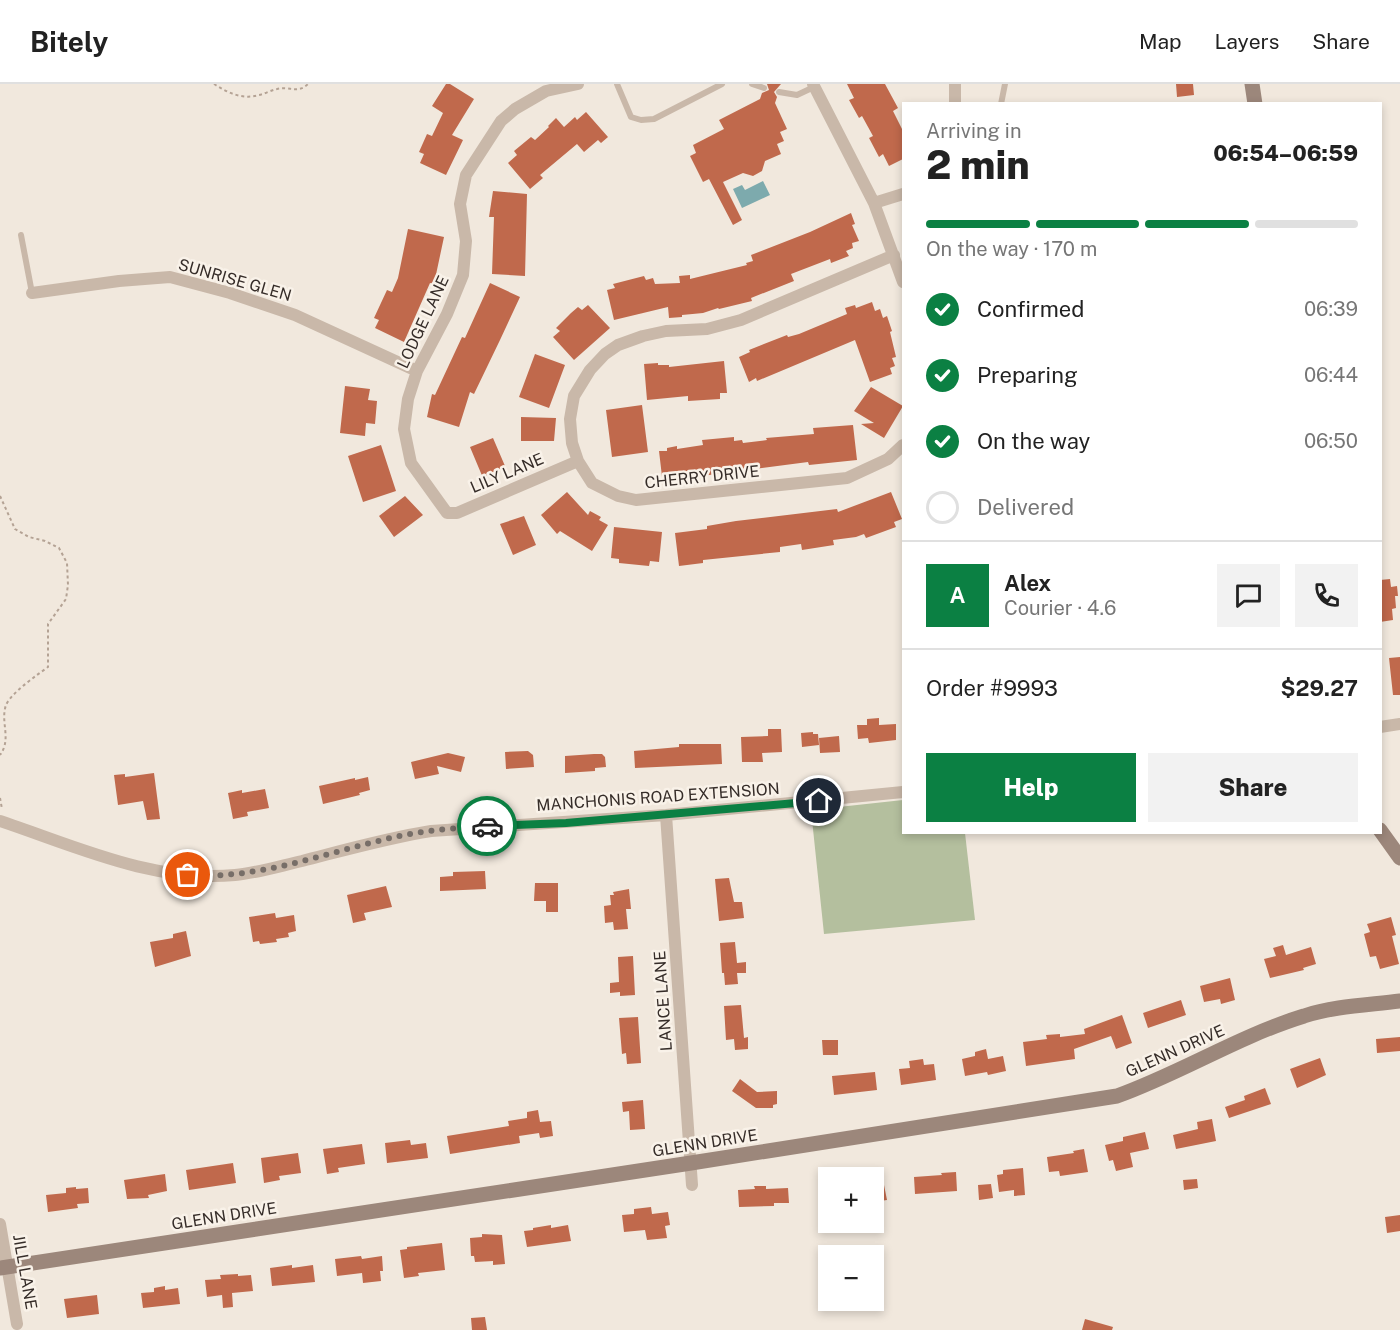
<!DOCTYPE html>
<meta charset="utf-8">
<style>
body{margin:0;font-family:"Public Sans",sans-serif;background:#f2f2f2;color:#222;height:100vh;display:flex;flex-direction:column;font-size:22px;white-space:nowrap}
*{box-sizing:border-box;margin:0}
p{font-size:20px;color:#767676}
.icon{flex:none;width:33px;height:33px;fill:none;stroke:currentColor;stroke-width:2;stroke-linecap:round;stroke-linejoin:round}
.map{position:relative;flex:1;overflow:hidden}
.details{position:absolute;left:902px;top:18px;width:480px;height:732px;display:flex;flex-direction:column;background:#fff;border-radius:0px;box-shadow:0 3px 9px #0003}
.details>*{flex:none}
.controls{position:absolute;left:818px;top:1083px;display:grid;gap:12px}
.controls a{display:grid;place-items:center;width:66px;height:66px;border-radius:0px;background:#fff;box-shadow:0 3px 9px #0003;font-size:30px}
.pin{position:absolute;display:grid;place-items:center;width:51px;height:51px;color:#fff;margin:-26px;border:3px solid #fff;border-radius:50%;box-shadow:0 2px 6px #0007}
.courier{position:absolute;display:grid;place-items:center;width:60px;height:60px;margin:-30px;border:4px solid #0b8043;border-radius:50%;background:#fff;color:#222;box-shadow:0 2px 8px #0007}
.headline em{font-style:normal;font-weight:800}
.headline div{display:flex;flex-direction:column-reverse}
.headline{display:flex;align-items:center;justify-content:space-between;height:102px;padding:0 24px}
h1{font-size:39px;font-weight:800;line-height:45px}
.bar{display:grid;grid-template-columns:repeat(4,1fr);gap:9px 6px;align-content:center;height:72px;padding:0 24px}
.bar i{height:8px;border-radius:4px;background:#e0e0e0}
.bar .current{background:#0b8043}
.bar p{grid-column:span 4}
.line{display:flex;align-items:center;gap:15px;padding:0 24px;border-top:2px solid #e0e0e0}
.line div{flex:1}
.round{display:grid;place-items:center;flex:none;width:63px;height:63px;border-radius:0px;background:#f2f2f2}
ol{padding:0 24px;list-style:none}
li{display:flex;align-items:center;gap:18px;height:66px}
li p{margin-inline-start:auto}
li .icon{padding:6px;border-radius:50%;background:#0b8043;color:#fff;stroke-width:4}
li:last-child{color:#767676}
li i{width:33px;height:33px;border:3px solid #e0e0e0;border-radius:50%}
.cta{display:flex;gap:12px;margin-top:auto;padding:12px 24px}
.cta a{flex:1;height:69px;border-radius:0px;background:#0b8043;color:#fff;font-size:24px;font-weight:800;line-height:69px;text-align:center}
.cta a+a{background:#f2f2f2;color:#222}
header{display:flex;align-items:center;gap:36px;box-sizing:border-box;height:84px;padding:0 30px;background:#fff;border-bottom:2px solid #e0e0e0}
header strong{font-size:28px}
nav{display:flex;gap:33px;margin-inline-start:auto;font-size:21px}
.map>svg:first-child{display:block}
.green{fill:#b4bf9e}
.water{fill:#7daaad}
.building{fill:#c0694c}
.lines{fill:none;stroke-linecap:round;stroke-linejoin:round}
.path{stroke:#b4a294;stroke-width:2;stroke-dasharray:3 3;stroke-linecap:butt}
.lane{stroke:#c9b8a9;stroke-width:6}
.street{stroke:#c9b8a9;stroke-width:12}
.secondary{stroke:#9c877b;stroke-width:15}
.done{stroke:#776e68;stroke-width:6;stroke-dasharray:0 10.8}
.route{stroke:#0b8043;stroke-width:8}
.labels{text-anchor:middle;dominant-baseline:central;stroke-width:5;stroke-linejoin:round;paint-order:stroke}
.street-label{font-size:16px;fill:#362d29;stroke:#f9f2e9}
</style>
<header>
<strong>Bitely</strong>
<nav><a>Map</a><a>Layers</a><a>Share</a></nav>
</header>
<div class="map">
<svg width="1400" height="1246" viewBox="0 0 1400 1246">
<rect width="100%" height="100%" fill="#f1e8dd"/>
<path class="green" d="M903,716V748L965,749L975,836L824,850L811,726Z"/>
<path class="water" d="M763,97L770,111L742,124L733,105L742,101L745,106Z"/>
<path class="building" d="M446,0H450L474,15L452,51L463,56L446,91L420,79L424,70L419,68L427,50L432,52L443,29L432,22Z
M767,0H781L774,8L777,13L775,19L787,45L780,48L784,57L777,60L781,70L765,77L762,87L753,92L743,89L723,98L742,136L733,141L709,95L703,98L690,72L696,69L693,61L724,45L719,36L760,15L762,9L769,6Z
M847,0H885L898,24L893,27L903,47V75L889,82L883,70L879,73L869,54L873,52L862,32L859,34L849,16L854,14Z
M1176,0H1193L1194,11L1177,13Z
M586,28L608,53L601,59L598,56L584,68L577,60L540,91L543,94L530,105L508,79L517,71L514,67L531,53L535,56L549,43L548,42L556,34L564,43L575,33L577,36Z
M493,107L527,110L525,192L492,190L494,133H489Z
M851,129L855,140L852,141L859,157L852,159L853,164L846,167L849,172L831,179L830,175L791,190L794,197L751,214L752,217L719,225L718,224L703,229L682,231V233L669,234L668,223L614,236L607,206L615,204L613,200L644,192L646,196L653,194L655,200L680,199L679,192L690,191V195L747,181L746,179L753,177L751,171L810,148Z
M408,145L444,153L434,200L430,199L404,258L375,244L379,236L374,234L387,206L392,208L398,194Z
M490,199L520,213L500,256L474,310L470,308L459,343L427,333L432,310L435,311L462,253L465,254Z
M872,218L875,227L880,225L883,234L887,232L892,247L890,248L896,273L892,274L895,282L890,284L892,290L870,298L855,256L757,297L756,294L749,298L739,273L750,268L749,266L787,251L788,253L799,250L847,230L845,224L855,221L856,224Z
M588,221L610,244L574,276L553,253L560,247L556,244L571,229L578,223L582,226Z
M535,270L565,281L549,324L519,313Z
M724,277L727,309H720V315L688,317V312L647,316L644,280L658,279V281H669V283Z
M345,302L370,305L368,316L377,317L375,340L366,339L365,352L340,349Z
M871,303L903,322L884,354L861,340L874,339L854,327Z
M642,321L648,368L612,373L606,326Z
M521,333L556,334L554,357H521Z
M853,341L857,376L809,381L808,378L746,386L687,394L688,396L676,397L677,399L663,401L659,367H667V364L677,362V365L703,361L702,356L734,353V357L742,356L743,359L767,356L766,354L814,350L813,344Z
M493,354L505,382L483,394L470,363Z
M381,361L396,407L363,418L348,372Z
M567,408L588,431L590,427L601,433L599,436L608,441L592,467L560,447L557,450L541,431Z
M891,408L902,435L894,438L896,443L866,454L864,450L856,453L833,456L834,461L802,466L801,460L780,463V468L703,476V479L679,482L675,449L707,445V442L736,437L837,425L838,428Z
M405,412L423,431L394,453L379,432Z
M524,432L536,461L513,471L500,440Z
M614,443L662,448L659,478L650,477L649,482L619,479V475L611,474Z
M1390,495L1391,503L1397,502L1398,512H1395L1396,524L1392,525L1393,536L1380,538V496Z
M1400,573V611H1393L1389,574Z
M879,634V641L896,640V656L869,659L868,654L858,655L857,641H867V635Z
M768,645H781L782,668L762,669L763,678H742L741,653L768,652Z
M813,648V650H818L819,661L802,663L801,649Z
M839,652L840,668L820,669L819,654Z
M679,660H721L722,680L635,684L634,667L679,663Z
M528,667L533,671L534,683L506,685L505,668Z
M448,669L465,673L461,688L437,682L439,690L415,695L411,678Z
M594,670H602L605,673L606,683L595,684V687L565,689V672Z
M154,689L160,735L147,736L143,717L118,721L114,691L125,690V693Z
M368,693L370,706L359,709L360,711L323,720L319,702L355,694V696Z
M265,705L269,724L247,728L248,732L233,735L228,709L242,706V709Z
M485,787L486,805L440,807V793L453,792V788Z
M729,794L734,818H742L744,834L719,837L715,795Z
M535,799H558V828H546V817H534Z
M386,802L392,823L364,829L366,836L353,839L347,811Z
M629,805L631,825H626L628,845L614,846L613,838L605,839L604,822L611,821L610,811H614L613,808Z
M275,829L276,834L294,831L296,847L288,849L289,853L276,855L277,858L260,860L259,857L253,858L249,833Z
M1391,833L1396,851L1392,852L1399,880L1380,885L1376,872L1370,873L1364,850L1370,848L1367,840Z
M186,847L191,872L155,883L150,858L173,854V850Z
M735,858L737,879L746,878V889H737L738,900L725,901L724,889H722L720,859Z
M1283,861L1286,871L1311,863L1316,880L1303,884L1304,886L1270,894L1264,875L1276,872L1273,864Z
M633,872L635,911L620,912V908L610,909V899L619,898L618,873Z
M1230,894L1235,916L1221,920L1220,915L1204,918L1200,902Z
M1181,916L1186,931L1148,944L1143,929Z
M741,921L744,954L748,953V965L735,966L734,955L726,956L724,922Z
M1122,931L1132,959L1116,965L1111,952L1074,965L1075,975L1026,982L1023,958L1047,955L1046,951L1060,950V953L1085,950L1084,945Z
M638,933L641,979L627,980L626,969L622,970L619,934Z
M1400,953V967L1377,969L1376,955Z
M822,956H838V971H823Z
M986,965L988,975L1003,972L1006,987L988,991L987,988L965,992L962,975L975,972V968Z
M1320,974L1326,991L1297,1004L1290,985Z
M923,975L924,981L934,980L936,996L901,1001L899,985L910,984L909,977Z
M875,988L877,1006L834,1011L832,992Z
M740,995L757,1008L777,1007V1020L773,1021V1024H756L732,1007Z
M1265,1004L1271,1020L1229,1034L1225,1023L1245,1016L1244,1012Z
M643,1016L645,1045L630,1046L629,1027L623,1028L622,1018Z
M538,1026L540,1038L551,1037L553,1052L540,1054L539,1049L519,1052L520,1059L450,1070L447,1052L509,1042L508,1037L527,1034V1028Z
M1212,1035L1216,1057L1176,1065L1173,1051L1198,1045L1197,1038Z
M1145,1048L1149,1065L1130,1069L1133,1083L1116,1087L1113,1076L1109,1077L1105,1061L1123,1057V1053Z
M410,1056L411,1061L426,1059L428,1074L387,1079L385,1059Z
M362,1060L365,1080L338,1084L339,1088L327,1090L323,1065Z
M1084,1065L1088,1088L1060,1092L1059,1087L1049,1088L1047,1073L1074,1069L1073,1067Z
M298,1069L301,1089L279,1092L280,1096L264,1099L261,1074Z
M233,1079L236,1099L189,1106L186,1086Z
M1023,1084L1025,1111L1014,1112V1106L999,1108L997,1091L1003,1090V1086Z
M956,1088L957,1107L915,1110L914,1093L942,1091L941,1089Z
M165,1090L167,1107L148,1111L149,1114L127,1115L124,1096Z
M1197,1095L1198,1104L1184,1106L1183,1096Z
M991,1100L993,1114L979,1116L978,1101Z
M884,1101L887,1116L873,1118V1103Z
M754,1102H766V1105L788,1104L789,1119H774V1122L739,1123L738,1106L755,1105Z
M76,1103V1105L88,1104L89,1119L77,1120L78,1124L48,1128L46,1111L66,1109V1104Z
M651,1123L652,1130L668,1128L670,1141L665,1142L667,1154L647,1156L645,1146L624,1148L622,1131L634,1130V1125Z
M1400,1131V1147L1387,1149L1385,1133Z
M551,1141V1144L568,1141L571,1157L527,1163L524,1147L533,1146V1144Z
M482,1150L502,1151L505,1180L493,1181V1177L475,1178L474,1172H471L470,1154L482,1153Z
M442,1159L445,1186L418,1189L419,1192L404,1194L400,1166L407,1165V1163Z
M361,1172L362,1175L382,1172L383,1187H380L381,1197L363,1199L362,1189L337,1192L335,1175Z
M292,1181V1184L313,1181L315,1198L272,1202L270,1184Z
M238,1190V1192L251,1191L253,1207L232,1209L233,1223L223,1224L222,1211L207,1213L205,1196L221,1195L220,1191Z
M165,1202V1206L178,1204L180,1220L143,1224L141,1209L154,1208V1204Z
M97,1211L99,1230L67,1234L64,1215Z
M485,1233L487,1246H472L471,1234Z
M1085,1235L1113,1243L1112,1246H1082Z"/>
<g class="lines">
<path class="path" d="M214,0C228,9 243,16 259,11C265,10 271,6 277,5C290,2 298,10 308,0
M0,412L15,445L29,453L45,457L59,464L67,479L68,501L66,515L48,540V583C37,591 11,609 6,621C0,638 12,655 0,671
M0,714L2,725"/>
<path class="lane" d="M617,0L631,33L641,36L654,35L722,0
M752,0L764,4
M779,8L797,11L814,3
M1001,20L1005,0
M21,151L32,209"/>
<path class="street" d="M813,0L874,119L903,198
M955,0V20
M874,119L903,110
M894,171L741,236L707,245L666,247L643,252L618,261L605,270L590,286L574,312L570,335L572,359L578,377L592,399L618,412L636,416L847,394L888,375L903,361
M32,209L119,197L170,193L230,209L295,231L417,287
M578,377L457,429H447L411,379L404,345L408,315L417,287L447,230L463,191L466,157L460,120L466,91L501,37L515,25L546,7L578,0
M1380,643L1400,640
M666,731L692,1101
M0,737C75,762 153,799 235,791C257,789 280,782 302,777C345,766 387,754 431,747L666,731L903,708
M0,1140L17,1240"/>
<path class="secondary" d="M1252,0L1255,20
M1380,746L1400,774
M0,1184L691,1079L1117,1012C1181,989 1239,952 1304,932C1334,922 1369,921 1400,917"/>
</g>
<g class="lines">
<path class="done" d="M188,791C259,796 327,768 395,753C425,746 457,744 487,742"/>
<path class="route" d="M487,742L566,739L819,717"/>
</g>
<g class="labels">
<g class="street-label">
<text transform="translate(235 196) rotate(16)">SUNRISE GLEN</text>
<text transform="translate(423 238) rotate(-65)">LODGE LANE</text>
<text transform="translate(507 389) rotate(-23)">LILY LANE</text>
<text transform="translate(702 393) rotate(-6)">CHERRY DRIVE</text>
<text transform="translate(658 713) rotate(-4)">MANCHONIS ROAD EXTENSION</text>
<text transform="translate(663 917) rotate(-94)">LANCE LANE</text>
<text transform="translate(1175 967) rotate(-24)">GLENN DRIVE</text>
<text transform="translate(705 1059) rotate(-9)">GLENN DRIVE</text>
<text transform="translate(224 1132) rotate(-9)">GLENN DRIVE</text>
<text transform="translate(25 1188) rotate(80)">JILL LANE</text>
</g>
</g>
</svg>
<div class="controls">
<a>+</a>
<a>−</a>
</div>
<div class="pin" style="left:188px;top:791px;background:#ea580c"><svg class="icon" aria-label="bag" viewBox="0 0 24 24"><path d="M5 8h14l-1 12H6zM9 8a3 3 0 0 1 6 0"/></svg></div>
<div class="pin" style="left:819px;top:717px;background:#1f2937"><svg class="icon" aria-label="home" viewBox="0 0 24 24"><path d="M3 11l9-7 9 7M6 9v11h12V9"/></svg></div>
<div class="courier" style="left:487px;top:742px"><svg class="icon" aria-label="car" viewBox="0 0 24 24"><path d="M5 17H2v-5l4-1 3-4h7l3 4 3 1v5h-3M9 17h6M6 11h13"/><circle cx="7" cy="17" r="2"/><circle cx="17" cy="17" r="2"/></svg></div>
<section class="details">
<div class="headline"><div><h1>2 min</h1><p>Arriving in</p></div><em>06:54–06:59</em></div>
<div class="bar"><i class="current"></i><i class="current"></i><i class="current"></i><i></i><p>On the way · 170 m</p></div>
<ol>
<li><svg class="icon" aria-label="check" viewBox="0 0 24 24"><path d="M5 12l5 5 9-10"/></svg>Confirmed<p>06:39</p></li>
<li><svg class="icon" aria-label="check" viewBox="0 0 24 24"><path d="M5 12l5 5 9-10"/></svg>Preparing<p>06:44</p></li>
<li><svg class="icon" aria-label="check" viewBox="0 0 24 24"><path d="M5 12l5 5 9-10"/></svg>On the way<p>06:50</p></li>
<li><i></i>Delivered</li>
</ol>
<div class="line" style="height:108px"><b class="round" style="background:#0b8043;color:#fff">A</b><div><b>Alex</b><p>Courier · 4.6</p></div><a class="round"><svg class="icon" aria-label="chat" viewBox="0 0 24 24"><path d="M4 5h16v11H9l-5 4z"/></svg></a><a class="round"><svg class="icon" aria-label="phone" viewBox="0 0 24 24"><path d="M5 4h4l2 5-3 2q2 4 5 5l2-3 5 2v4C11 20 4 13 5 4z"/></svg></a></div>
<div class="line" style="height:78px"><div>Order #9993</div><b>$29.27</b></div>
<div class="cta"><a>Help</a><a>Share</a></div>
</section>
</div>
